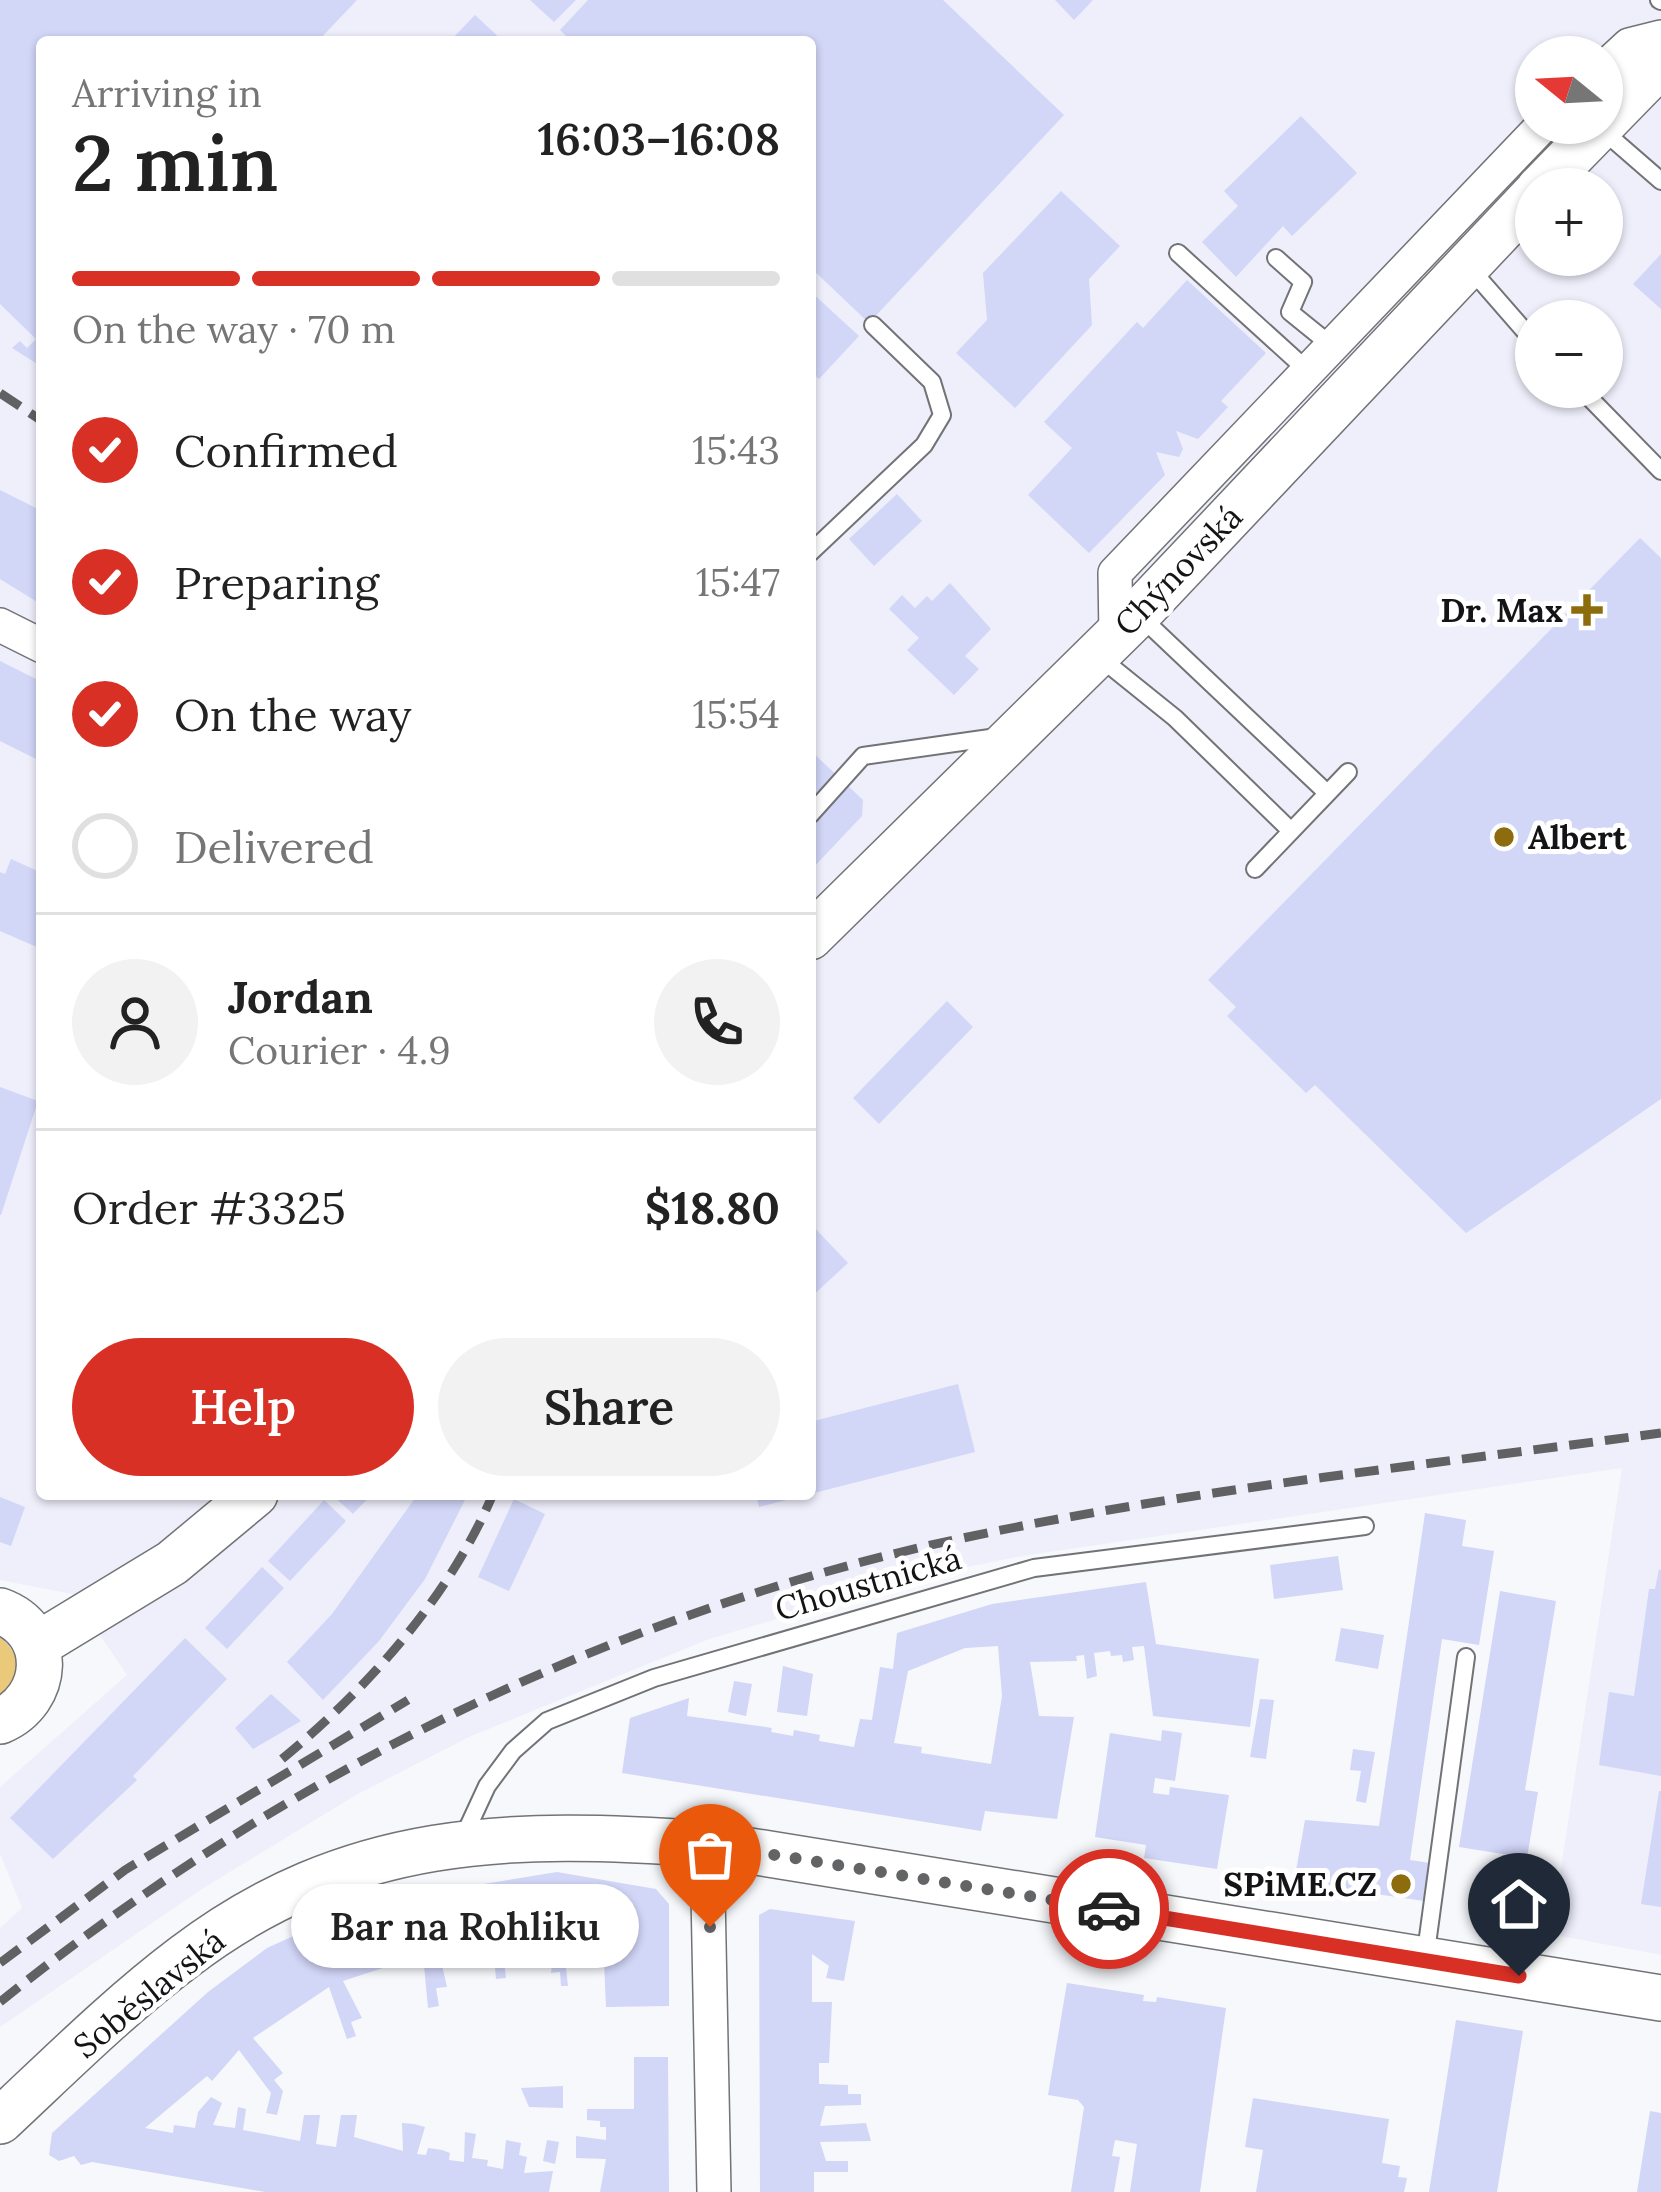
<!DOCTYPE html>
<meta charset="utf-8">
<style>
body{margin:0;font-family:Lora,serif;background:#f2f2f2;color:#222;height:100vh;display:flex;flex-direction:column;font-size:45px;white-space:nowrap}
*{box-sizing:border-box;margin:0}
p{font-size:39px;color:#767676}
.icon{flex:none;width:66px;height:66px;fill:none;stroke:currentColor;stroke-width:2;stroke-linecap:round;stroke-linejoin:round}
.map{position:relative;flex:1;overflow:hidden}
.drawer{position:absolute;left:36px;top:36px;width:780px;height:1464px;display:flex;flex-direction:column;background:#fff;border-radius:12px;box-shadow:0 3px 9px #0004}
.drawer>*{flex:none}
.needle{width:78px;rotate:288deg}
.buttons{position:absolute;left:1515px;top:36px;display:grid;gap:24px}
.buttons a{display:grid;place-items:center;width:108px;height:108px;border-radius:50%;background:#fff;box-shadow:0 3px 9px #0004;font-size:60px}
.pin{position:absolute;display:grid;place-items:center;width:102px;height:102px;color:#fff;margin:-123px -51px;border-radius:50% 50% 50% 0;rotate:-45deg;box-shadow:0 0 12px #0007}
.pin .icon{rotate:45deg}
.courier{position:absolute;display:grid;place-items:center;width:120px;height:120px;margin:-60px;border:9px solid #d93025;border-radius:50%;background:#fff;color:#222;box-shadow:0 3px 15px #0007}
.bubble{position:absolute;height:84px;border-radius:42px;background:#fff;box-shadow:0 3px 9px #0004;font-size:39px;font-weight:600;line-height:84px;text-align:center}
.overview em{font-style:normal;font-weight:600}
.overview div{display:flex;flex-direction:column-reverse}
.overview{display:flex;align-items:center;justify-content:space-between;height:204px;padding:0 36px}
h1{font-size:78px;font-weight:600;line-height:90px}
.bar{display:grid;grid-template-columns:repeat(4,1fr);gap:18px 12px;align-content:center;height:144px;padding:0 36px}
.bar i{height:15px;border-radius:9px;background:#e0e0e0}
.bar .selected{background:#d93025}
.bar p{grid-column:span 4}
.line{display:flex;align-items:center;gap:30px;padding:0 36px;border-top:3px solid #e0e0e0}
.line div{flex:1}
.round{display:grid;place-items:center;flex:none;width:126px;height:126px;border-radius:63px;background:#f2f2f2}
ol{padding:0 36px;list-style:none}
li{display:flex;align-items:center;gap:36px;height:132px}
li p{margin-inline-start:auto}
li .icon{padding:12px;border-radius:50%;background:#d93025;color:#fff;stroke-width:4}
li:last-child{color:#767676}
li i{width:66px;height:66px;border:6px solid #e0e0e0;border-radius:50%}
.action{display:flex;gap:24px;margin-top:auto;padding:24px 36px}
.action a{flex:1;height:138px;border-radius:72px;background:#d93025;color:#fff;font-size:48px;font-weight:600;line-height:138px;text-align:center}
.action a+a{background:#f2f2f2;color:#222}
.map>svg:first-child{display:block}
.built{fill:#eeeffb;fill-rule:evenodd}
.green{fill:#ebc97a}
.building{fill:#d2d6f7;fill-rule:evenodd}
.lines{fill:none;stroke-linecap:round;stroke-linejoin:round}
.lane-casing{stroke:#727376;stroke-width:20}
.street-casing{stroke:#727376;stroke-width:36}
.secondary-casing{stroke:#727376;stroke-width:48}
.lane{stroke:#fff;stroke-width:16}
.street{stroke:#fff;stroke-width:33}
.secondary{stroke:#fff;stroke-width:45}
.rail{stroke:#616164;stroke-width:9;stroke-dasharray:24 12;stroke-linecap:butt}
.done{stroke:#636466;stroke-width:12;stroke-dasharray:0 21.6}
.route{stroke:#d93025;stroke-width:15}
.poi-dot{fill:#8c6c0d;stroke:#fff;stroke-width:4.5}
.labels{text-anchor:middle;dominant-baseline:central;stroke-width:10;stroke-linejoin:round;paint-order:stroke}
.street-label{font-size:33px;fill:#141416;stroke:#fff}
.poi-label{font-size:33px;font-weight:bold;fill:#141416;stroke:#fff;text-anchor:end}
</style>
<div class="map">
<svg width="1661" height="2192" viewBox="0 0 1661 2192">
<rect width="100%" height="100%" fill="#f7f8fc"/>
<path class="built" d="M0,0H1661V1955L1551,1934L1622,1468L1022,1556L918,1577L709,1639L469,1737L356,1795L202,1889L0,2027V1928L22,1908L0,1854V1787L127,1675L72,1594L0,1580ZM42,42H810V1494H42ZM1536,57H1602V123H1536ZM1536,189H1602V255H1536ZM1536,321H1602V387H1536Z"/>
<path class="green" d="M0,1637C22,1654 22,1678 0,1696Z"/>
<path class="building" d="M0,0H357L317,42H42V367L12,348L20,341L27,348L36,339L0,304Z
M530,0H576L554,22Z
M588,0H943L1064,115L869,323L810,267V42H572L560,30Z
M1055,0H1093L1074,20Z
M475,15L504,42H449Z
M1301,116L1357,173L1292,236L1283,226L1236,277L1202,242L1238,206L1224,191Z
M1061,191L1120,246L1089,279L1092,325L1015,408L956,353L987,320L983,273Z
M1661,254V309L1633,284Z
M1187,280L1266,353L1221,401L1228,407L1198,439L1176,431L1183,449L1179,457L1156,452L1165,475L1089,553L1028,495L1072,448L1044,422L1137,322L1143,328Z
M810,291L859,336L819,379L810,370Z
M0,490L42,511V605L0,579Z
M897,494L922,521L874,566L849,539Z
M1640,538L1661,558V1099L1466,1233L1315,1085L1306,1093L1227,1016L1236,1007L1208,980Z
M950,583L991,629L965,656L979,669L954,695L907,650L919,638L889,609L902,595L915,608L927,596L932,601Z
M0,661L42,682V762L0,741Z
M810,750L863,800L862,816L810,871Z
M11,859L42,873L39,948L0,931V872L5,874Z
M947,1001L973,1027L879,1124L853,1098Z
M0,1087L38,1101L1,1215H0Z
M810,1223L848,1263L810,1298Z
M958,1384L975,1452L810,1494V1422Z
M331,1494H372L353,1514Z
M418,1494H468L425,1579L379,1641L323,1700L287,1662L332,1614Z
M756,1494H802V1496L759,1507Z
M0,1497L25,1507L11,1546L0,1542Z
M514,1499L545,1514L509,1591L478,1577Z
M324,1500L346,1521L290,1581L268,1561Z
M1425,1513L1466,1520L1462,1546L1494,1551L1479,1645L1442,1639L1410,1860L1430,1863L1424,1901L1294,1882L1305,1820L1379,1826Z
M1338,1556L1343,1590L1274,1599L1270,1565Z
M262,1567L284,1588L227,1649L205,1628Z
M1659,1569L1661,1570V1776L1599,1765L1609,1692L1634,1696L1649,1589H1655Z
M1146,1582L1156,1644L1259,1659L1250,1727L1153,1716L1144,1646L1132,1647L1134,1660L1123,1662L1122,1655L1111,1656L1110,1651L1094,1653L1097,1676L1087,1679L1084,1655L1076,1656L1077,1661L1030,1662L1039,1716L1074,1717L1057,1819L985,1811L981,1831L622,1773L630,1718L689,1698L687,1716L772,1728L771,1732L793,1736L794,1730L820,1735L819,1741L854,1747L860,1719L872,1720L880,1667L893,1669L897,1633L992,1604ZM998,1646L1002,1696L991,1764L921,1753L922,1747L894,1743L908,1671L965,1648Z
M1500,1591L1556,1601L1525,1790L1538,1792L1527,1858L1459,1847Z
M1341,1628L1384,1635L1378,1669L1335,1661Z
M185,1638L227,1679L133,1776L137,1780L53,1859L10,1818Z
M783,1666L813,1674L807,1716L777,1712Z
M734,1681L752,1684L746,1716L728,1712Z
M271,1694L301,1721L253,1749L235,1728Z
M1260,1699L1274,1700L1266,1759L1250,1757Z
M1162,1730L1182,1733L1175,1781L1155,1778L1153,1793L1169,1795L1170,1787L1229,1795L1217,1869L1144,1858L1146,1845L1095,1837L1110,1733L1161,1741Z
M1353,1749L1375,1752L1366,1803L1356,1801L1361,1771L1350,1770Z
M1659,1791H1661V1907L1641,1904Z
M557,1872L656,1889L669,1904V2006L606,2007L604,1961L592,1944L563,1939L568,1986H561L560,1972L551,1973L555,1936L541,1938L542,1942L502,1943L506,1978L496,1979L493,1944L452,1955L439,1952L447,1987L436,1988L439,2006L428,2008L423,1955L343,1981L362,2018L351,2022L356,2036L347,2039L329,1987L253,2038L283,2073L274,2080L283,2091L277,2115L266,2113L271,2093L239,2050L212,2081L207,2076L145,2128L173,2133L174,2125L195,2128L198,2112L211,2097L222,2103L213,2125L235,2128L238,2107L246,2109L243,2130L300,2141L304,2115H320L316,2144L336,2147L341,2115H357L354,2137L403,2151L402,2123L414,2124L425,2127L417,2154L426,2155L428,2148L442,2150L450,2153L449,2160L464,2162L465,2132L476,2134L472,2158L488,2160L487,2166L503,2169L506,2140L521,2143L519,2155L527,2157L524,2173L553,2171L549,2192H265L92,2162L81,2165L74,2156L59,2161L49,2155L52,2133L208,1992L267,1948L366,1903Z
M770,1909L855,1921L844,1981L826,1978L829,1966L812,1954V2002H832L829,2063H819V2084L848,2085V2094H861V2105L825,2106L820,2126L866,2123L871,2141L820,2142L826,2161H848V2172H814V2192H760L759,1915Z
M1067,1983L1144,1995L1143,2001L1156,2002L1157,1997L1226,2008L1200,2192H1130L1137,2144L1115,2140L1112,2156L1120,2157L1114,2192H1071L1084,2107L1078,2100L1048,2095Z
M1456,2020L1523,2031L1497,2192H1429Z
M634,2057H668L669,2192H600L606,2159L576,2158V2136L606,2140V2127H600V2121L587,2120V2109H634Z
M563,2086V2108L529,2107L521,2088Z
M1253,2098L1389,2119L1382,2163L1400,2166L1398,2177L1407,2178L1404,2192H1256L1263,2150L1245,2147Z
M1650,2111L1661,2113V2192H1637Z
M547,2140L559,2142L555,2164L543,2161Z"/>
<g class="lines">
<g class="lane-casing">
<path id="lane" d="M1659,0L1661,1
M1600,128L1661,181
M1178,253L1309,372
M1276,258L1303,282L1290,312L1332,346
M1468,266L1536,344
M1579,387L1661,471
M810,553L924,445L942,415L932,382L873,325
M1140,616L1327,793
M1098,656L1175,718L1291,831
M810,815L863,756L997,737
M1255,869L1348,772
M462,1840L487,1786L513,1751L547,1721L654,1678L1034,1568L1365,1526
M1425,1959L1466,1657"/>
</g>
<g class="street-casing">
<path id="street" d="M1602,70L1629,45L1661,37
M0,625L42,646
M1116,636L1115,573L1545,123
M707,1844L714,2192"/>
</g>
<g class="secondary-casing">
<path id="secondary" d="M1539,189L1661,64
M810,937L1138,614L1536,193
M0,1611C55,1631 50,1700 0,1721
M37,1645L172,1563L255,1494
M0,2121C60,2065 119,2006 184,1957C348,1832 512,1830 707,1844L1661,1998"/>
</g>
<use href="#lane" class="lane"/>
<use href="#street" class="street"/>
<use href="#secondary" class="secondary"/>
<path class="rail" d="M0,393L42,421
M282,1759C368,1688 449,1598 493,1494
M0,1963L125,1870L408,1700
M0,2002C268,1786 582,1627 918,1548C1161,1492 1414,1467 1661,1433"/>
</g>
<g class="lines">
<path class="done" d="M710,1927L707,1844L1109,1909"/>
<path class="route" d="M1109,1909L1519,1976"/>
</g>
<g class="poi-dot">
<path d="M1581 592h12v12h12v12h-12v12h-12v-12h-12v-12h12z"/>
<circle cx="1504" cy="837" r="12"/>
<circle cx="1401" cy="1884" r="12"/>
</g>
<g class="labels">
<g class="street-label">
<text transform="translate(1178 570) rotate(-46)">Chýnovská</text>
<text transform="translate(868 1583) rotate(-16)">Choustnická</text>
<text transform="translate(149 1993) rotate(-39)">Soběslavská</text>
</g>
<g class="poi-label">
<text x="1563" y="610">Dr. Max</text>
<text x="1528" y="837" text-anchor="start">Albert</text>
<text x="1377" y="1884">SPiME.CZ</text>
</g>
</g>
</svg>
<div class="buttons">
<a><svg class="needle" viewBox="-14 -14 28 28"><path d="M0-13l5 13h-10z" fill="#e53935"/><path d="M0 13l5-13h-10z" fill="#767676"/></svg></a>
<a>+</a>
<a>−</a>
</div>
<div class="pin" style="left:710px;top:1927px;background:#ea580c"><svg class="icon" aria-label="bag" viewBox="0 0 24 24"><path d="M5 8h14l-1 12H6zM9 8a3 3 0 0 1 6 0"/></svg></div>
<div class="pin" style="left:1519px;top:1976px;background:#1f2937"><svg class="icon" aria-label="home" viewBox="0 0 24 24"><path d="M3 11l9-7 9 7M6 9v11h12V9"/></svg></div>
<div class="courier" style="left:1109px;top:1909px"><svg class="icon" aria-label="car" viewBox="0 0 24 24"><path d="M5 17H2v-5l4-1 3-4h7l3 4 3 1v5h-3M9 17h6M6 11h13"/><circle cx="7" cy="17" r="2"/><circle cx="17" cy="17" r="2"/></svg></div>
<div class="bubble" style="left:291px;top:1884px;width:348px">Bar na Rohliku</div>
<section class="drawer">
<div class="overview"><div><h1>2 min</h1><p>Arriving in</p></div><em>16:03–16:08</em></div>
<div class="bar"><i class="selected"></i><i class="selected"></i><i class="selected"></i><i></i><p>On the way · 70 m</p></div>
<ol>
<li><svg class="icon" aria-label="check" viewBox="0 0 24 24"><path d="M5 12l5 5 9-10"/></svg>Confirmed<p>15:43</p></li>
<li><svg class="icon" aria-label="check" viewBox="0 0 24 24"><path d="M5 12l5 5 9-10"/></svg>Preparing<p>15:47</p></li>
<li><svg class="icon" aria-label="check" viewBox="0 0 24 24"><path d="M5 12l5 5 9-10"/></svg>On the way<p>15:54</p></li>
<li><i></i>Delivered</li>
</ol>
<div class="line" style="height:216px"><a class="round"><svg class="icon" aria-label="person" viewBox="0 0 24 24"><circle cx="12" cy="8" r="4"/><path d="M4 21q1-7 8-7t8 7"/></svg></a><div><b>Jordan</b><p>Courier · 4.9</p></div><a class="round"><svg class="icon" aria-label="phone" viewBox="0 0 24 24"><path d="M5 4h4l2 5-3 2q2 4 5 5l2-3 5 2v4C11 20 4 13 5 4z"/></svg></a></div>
<div class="line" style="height:156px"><div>Order #3325</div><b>$18.80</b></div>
<div class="action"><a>Help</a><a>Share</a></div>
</section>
</div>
